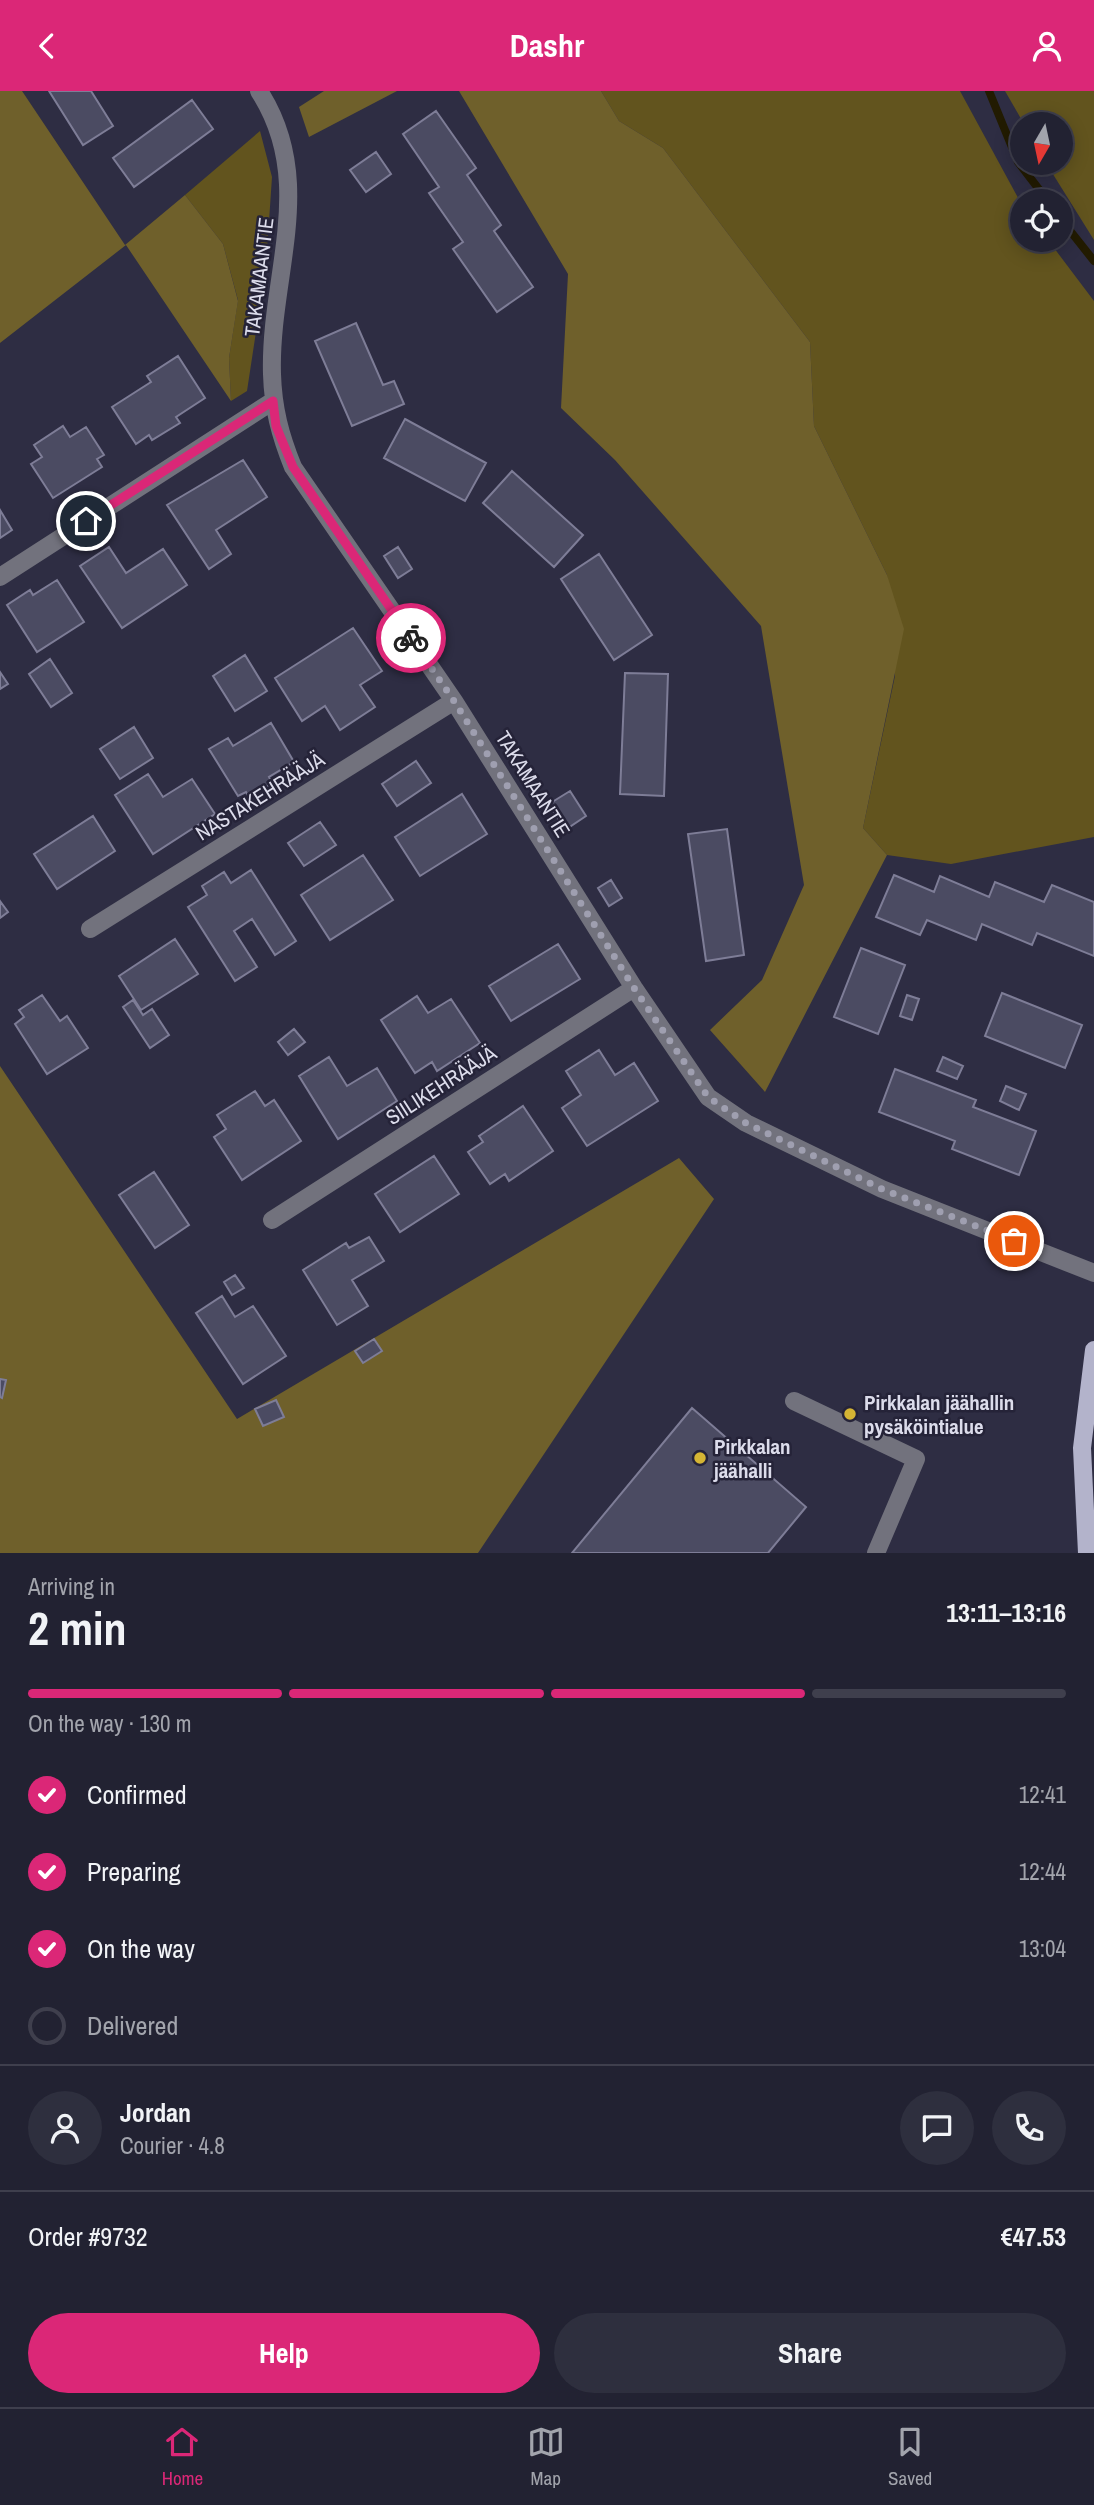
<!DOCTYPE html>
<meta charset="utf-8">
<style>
body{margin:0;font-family:"Archivo Narrow",sans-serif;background:#2e2f3e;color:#f1f3f6;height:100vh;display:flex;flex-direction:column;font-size:26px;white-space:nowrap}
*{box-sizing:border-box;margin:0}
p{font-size:23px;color:#a2a4ac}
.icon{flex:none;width:38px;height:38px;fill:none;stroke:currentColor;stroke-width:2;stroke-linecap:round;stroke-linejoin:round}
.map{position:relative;height:1462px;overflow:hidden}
.side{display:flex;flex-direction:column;background:#222232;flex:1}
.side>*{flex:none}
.needle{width:46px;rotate:189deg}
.buttons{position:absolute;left:1010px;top:21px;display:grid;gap:14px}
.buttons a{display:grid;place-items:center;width:63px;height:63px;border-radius:50%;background:#222232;box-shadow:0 4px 18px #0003,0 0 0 2px #3f3f4d;font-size:35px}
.pin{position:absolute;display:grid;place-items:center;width:60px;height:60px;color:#fff;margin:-30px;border:4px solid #fff;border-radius:50%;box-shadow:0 2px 7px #0007}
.courier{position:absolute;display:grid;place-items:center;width:70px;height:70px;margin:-35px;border:5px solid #db2777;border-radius:50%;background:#fff;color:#222;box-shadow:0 2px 9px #0007}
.head em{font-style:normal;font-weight:800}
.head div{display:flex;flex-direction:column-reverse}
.head{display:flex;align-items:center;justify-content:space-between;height:119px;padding:0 28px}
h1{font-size:46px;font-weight:800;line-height:52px}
.bar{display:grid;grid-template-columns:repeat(4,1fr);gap:10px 7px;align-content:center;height:84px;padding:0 28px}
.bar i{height:9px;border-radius:5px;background:#3f3f4d}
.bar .on{background:#db2777}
.bar p{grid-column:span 4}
.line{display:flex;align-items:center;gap:18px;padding:0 28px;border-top:2px solid #3f3f4d}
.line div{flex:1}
.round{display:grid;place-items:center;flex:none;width:74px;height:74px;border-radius:37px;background:#2e2f3e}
ol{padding:0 28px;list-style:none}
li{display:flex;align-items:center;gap:21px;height:77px}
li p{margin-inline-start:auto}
li .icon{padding:7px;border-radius:50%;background:#db2777;color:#fff;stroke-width:4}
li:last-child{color:#a2a4ac}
li i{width:38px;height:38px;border:4px solid #3f3f4d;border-radius:50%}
.action{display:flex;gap:14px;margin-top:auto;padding:14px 28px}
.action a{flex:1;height:80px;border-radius:42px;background:#db2777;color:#fff;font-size:28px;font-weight:800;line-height:80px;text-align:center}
.action a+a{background:#2e2f3e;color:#f1f3f6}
header{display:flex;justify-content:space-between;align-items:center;height:91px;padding:0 28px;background:#db2777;color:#fff;font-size:32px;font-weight:800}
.dock{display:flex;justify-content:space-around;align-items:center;height:98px;border-top:2px solid #3f3f4d;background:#222232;font-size:19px;color:#a2a4ac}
.dock a{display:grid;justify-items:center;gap:4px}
.dock .on{color:#db2777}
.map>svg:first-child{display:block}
.green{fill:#62541e}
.forest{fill:#6f602b}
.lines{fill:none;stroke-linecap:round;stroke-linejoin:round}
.stream{stroke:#221b01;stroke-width:8}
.building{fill:#4b4b62;stroke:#7e7d97;stroke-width:2}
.minor{stroke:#72727d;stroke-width:18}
.major{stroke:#b3b3cb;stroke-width:18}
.done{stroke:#9f9fb0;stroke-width:7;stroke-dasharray:0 12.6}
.route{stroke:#db2777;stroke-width:9}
.poi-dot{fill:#d5b534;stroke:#252338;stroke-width:2.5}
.labels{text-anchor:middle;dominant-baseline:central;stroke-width:5;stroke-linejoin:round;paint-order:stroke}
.street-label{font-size:21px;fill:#dcdceb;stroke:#252338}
.poi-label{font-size:21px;font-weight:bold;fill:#dcdceb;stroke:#252338;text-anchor:start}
</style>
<header><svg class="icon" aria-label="back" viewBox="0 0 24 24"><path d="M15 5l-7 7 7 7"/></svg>Dashr<svg class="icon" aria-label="person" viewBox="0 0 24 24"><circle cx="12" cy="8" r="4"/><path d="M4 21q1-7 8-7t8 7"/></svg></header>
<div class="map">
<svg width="1094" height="1462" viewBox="0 0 1094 1462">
<rect width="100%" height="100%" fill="#2e2d43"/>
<path class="green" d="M601,0H960L1022,114V149H1048L1094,210V746L951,773L887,764L863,737L895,585L887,484L814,335L810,251L663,57L619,30Z
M1005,0H1094V149L1046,72H1060V33H1024Z
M260,40L272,86L266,175L247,300L231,310L229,267L238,209L223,153L185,104Z"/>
<path class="forest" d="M0,0H22L125,154L185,104L223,153L238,210L229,267L231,310L126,154L0,252Z
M324,0H397L309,46L299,16Z
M459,0H601L619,30L663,57L810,251L814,335L887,484L904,538L863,737L887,764L765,1001L710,939L762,889L804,794L761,535L615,369L561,317L568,183Z
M0,975L237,1328L679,1067L714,1108L478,1462H0Z"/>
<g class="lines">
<path class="stream" d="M989,0L1018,71L1048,110
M1060,127L1094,170"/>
</g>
<path class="building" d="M49,0H91L113,35L83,54Z
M192,9L213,38L134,96L113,67Z
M436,20L476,77L467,84L501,134L494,140L533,196L497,221L453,158L463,151L429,102L439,96L403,43Z
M376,61L391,83L366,101L350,79Z
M356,232L383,294L394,290L404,313L352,335L315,250Z
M178,265L205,307L176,326L180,332L152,349L149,344L136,353L112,316L151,291L147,285Z
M405,328L486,372L465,410L384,367Z
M63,335L70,346L86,336L104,364L97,368L102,376L53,407L31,373L42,366L34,354Z
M243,369L267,406L216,439L231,463L209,478L167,414Z
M512,380L583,444L554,476L483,412Z
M0,419L12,439L0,447Z
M109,456L126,482L163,458L187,494L122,537L80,475Z
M398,456L412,478L398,487L384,465Z
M599,463L652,544L614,569L561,488Z
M57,489L84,531L37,561L7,514L30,499L33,504Z
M353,537L382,580L360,594L375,616L340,639L325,615L302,630L275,587Z
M245,564L267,600L235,620L213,585Z
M50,568L72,602L51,616L29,583Z
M0,581L8,593L0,598Z
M625,582L668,583L664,705L620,703Z
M271,632L294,671L269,686L272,692L249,706L246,701L238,705L209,658L228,647L233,655Z
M134,636L153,667L120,688L100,658Z
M416,670L431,692L397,715L382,693Z
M148,683L163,706L192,688L215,723L153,763L115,704Z
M570,700L586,725L565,739L549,713Z
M462,703L487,743L420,785L395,746Z
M93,725L115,760L57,798L34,763Z
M320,731L336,754L304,775L288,752Z
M727,738L744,864L706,870L688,743Z
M363,764L393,809L330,849L301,804Z
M251,779L296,850L275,864L252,828L234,840L257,876L235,890L188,816L207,804L202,795L224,781L231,792Z
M894,784L934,801L940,785L989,806L995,791L1044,811L1052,794L1094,811V865L1037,842L1032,854L982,833L976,849L927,829L920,844L876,826Z
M611,789L622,807L609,815L598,797Z
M0,810L8,821L0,827Z
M175,848L198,883L141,919L119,885Z
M558,853L580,888L511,930L489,895Z
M861,857L905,874L878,943L834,926Z
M1002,902L1082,934L1065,977L985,945Z
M42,904L60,930L67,925L88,957L47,983L15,933L24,926L19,919Z
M907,904L919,908L912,929L900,925Z
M417,905L428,922L451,908L480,952L437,980L432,971L415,982L381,929Z
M133,909L143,924L152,918L169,944L150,957L123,916Z
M294,938L305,951L288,964L278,951Z
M599,959L615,984L634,972L658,1010L587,1055L562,1017L581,1004L566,980Z
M329,966L347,995L377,977L397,1010L338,1048L299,985Z
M943,966L963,975L957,988L937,980Z
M895,978L976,1009L973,1016L1036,1040L1019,1084L952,1058L955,1050L879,1021Z
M1006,995L1026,1003L1019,1019L1000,1010Z
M255,1000L265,1015L274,1009L301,1050L242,1089L214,1046L226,1038L217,1024Z
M523,1015L553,1060L509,1090L505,1083L490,1093L468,1061L483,1051L479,1045Z
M434,1065L459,1103L400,1141L375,1103Z
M154,1081L189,1134L155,1157L119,1104Z
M369,1146L384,1170L352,1189L368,1215L337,1234L303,1179L346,1152L349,1157Z
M235,1184L244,1197L232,1204L224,1191Z
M222,1205L235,1226L253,1215L286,1265L243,1293L196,1222Z
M374,1248L382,1260L363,1272L355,1260Z
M0,1288L6,1289L2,1307L0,1306Z
M276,1309L284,1326L263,1335L255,1318Z
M692,1317L806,1416L768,1462H572Z"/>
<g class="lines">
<path class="minor" d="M259,0C318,91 269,185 272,283C273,317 280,344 293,376L454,610L634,897L708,1006L746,1032L882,1098L1094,1182
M0,486L273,310
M90,838L454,610
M272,1129L634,897
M794,1310L916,1368L876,1462"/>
<path class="major" d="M1087,1462L1082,1357L1094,1259"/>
</g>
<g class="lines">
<path class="done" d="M411,547L454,610L634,897L708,1006L746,1032L882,1098L1014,1150"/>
<path class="route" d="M86,430L273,310L276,335L293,376L411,547"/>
</g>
<g class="poi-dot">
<circle cx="850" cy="1323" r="7"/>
<circle cx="700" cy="1367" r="7"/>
</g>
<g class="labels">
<g class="street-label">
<text transform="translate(259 186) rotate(-83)">TAKAMAANTIE</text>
<text transform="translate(533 693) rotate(58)">TAKAMAANTIE</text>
<text transform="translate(260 705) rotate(-32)">NASTAKEHRÄÄJÄ</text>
<text transform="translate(441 994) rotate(-33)">SIILIKEHRÄÄJÄ</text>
</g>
<g class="poi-label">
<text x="864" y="1311">Pirkkalan jäähallin<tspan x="864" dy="24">pysäköintialue</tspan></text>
<text x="714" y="1355">Pirkkalan<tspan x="714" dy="24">jäähalli</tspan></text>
</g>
</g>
</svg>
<div class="buttons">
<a><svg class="needle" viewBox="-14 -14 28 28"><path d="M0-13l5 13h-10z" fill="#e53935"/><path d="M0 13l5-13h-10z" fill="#a2a4ac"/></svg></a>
<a><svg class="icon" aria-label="locate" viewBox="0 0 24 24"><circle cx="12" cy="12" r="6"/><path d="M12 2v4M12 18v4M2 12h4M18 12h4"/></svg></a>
</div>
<div class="pin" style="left:1014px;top:1150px;background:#ea580c"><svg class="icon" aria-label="bag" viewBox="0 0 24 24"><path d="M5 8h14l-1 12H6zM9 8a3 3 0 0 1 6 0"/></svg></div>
<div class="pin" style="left:86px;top:430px;background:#1f2937"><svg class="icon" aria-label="home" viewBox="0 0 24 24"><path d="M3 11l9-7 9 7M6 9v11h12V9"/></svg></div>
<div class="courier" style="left:411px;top:547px"><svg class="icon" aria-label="bike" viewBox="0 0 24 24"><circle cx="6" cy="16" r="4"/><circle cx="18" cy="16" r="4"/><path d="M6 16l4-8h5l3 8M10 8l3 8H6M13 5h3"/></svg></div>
</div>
<section class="side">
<div class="head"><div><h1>2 min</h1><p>Arriving in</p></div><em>13:11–13:16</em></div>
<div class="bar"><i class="on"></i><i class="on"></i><i class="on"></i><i></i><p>On the way · 130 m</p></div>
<ol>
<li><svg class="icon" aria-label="check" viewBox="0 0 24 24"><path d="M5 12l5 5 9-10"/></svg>Confirmed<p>12:41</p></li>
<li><svg class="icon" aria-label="check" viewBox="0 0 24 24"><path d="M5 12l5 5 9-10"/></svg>Preparing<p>12:44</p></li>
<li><svg class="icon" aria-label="check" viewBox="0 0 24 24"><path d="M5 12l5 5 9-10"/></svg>On the way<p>13:04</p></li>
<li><i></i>Delivered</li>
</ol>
<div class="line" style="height:126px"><a class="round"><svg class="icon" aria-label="person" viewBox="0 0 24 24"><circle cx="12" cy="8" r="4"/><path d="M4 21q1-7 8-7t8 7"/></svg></a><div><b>Jordan</b><p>Courier · 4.8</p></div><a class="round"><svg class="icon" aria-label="chat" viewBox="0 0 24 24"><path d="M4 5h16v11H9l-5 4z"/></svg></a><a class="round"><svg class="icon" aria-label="phone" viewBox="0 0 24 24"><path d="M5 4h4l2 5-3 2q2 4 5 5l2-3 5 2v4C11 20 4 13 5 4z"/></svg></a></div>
<div class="line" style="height:91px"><div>Order #9732</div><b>€47.53</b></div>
<div class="action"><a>Help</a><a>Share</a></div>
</section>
<nav class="dock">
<a class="on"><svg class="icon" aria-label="home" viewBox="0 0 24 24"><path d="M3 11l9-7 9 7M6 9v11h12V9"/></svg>Home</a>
<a><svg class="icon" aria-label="map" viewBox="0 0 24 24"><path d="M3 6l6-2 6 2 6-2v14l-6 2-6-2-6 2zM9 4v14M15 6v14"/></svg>Map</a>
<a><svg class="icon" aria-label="saved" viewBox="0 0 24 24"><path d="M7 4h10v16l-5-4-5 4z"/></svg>Saved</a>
</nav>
